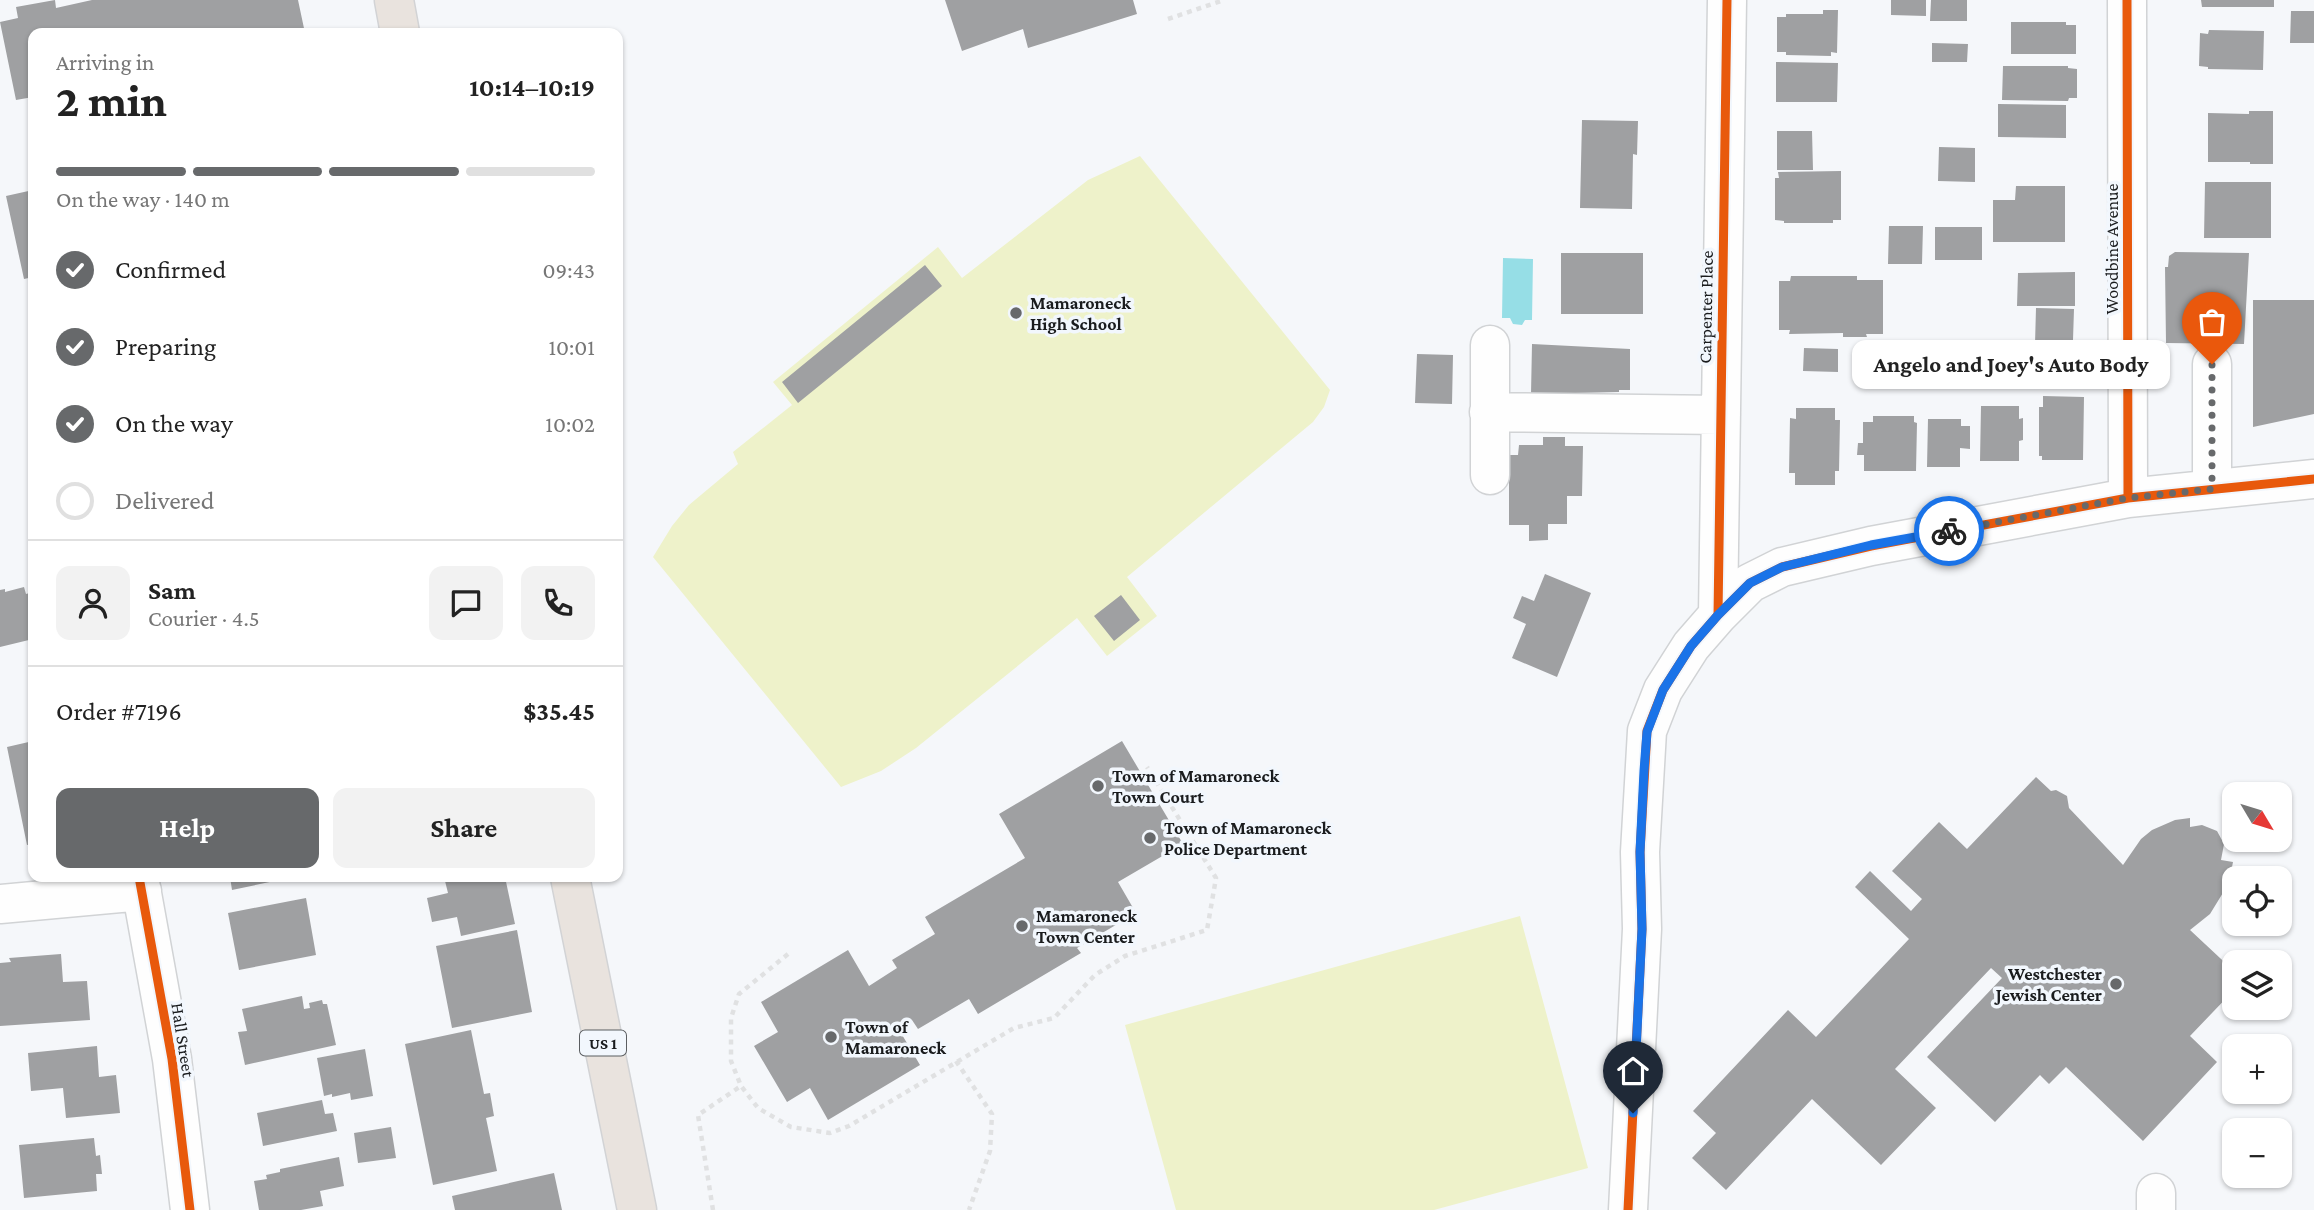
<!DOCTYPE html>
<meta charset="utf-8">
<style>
body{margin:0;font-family:"Crimson Pro",serif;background:#f2f2f2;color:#222;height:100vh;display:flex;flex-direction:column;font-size:26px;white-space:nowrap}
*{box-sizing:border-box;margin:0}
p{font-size:23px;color:#767676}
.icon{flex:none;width:38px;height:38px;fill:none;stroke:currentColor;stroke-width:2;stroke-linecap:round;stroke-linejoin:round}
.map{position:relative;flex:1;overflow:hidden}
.sheet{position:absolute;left:28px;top:28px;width:595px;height:854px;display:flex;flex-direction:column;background:#fff;border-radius:14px;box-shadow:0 2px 5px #0004}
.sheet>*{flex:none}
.needle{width:46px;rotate:128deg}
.tools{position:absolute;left:2222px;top:782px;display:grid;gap:14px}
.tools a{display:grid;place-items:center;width:70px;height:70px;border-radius:14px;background:#fff;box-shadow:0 2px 5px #0004;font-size:35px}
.pin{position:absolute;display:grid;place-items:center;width:60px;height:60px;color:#fff;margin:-72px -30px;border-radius:50% 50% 50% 0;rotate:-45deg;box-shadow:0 0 7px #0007}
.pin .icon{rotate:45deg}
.courier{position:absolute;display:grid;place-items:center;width:70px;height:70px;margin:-35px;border:5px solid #1a73e8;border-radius:50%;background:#fff;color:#222;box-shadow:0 2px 9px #0007}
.bubble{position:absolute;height:49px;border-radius:14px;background:#fff;box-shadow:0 2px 5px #0004;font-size:23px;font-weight:700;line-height:49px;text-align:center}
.summary em{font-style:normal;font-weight:700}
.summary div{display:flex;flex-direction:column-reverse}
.summary{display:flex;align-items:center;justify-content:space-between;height:119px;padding:0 28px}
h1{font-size:46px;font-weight:700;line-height:52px}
.bar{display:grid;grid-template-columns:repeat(4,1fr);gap:10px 7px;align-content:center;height:84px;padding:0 28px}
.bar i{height:9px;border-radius:5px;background:#e0e0e0}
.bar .active{background:#67696b}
.bar p{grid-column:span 4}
.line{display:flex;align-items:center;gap:18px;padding:0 28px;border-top:2px solid #e0e0e0}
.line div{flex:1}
.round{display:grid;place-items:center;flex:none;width:74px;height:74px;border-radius:14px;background:#f2f2f2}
ol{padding:0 28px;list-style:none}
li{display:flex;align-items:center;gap:21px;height:77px}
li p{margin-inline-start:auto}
li .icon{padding:7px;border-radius:50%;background:#67696b;color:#fff;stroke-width:4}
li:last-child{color:#767676}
li i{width:38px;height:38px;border:4px solid #e0e0e0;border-radius:50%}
.primary-button{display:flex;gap:14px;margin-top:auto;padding:14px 28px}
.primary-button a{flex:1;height:80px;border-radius:14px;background:#67696b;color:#fff;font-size:28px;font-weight:700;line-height:80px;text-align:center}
.primary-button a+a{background:#f2f2f2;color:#222}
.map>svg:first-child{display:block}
.green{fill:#eef2ca}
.water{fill:#96dee6}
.building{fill:#9fa0a2}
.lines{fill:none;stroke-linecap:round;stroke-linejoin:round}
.minor-casing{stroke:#d1d3d5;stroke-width:41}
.major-casing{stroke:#d2d3d5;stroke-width:41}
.path{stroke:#e0e1e2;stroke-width:4.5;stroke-dasharray:5 5;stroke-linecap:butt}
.minor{stroke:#fefefe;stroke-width:38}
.major{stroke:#e9e3de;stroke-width:38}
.cycleway-casing{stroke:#f2f7fd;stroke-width:13}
.cycleway{stroke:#e8590c;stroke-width:9}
.done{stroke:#67696b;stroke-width:7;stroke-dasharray:0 12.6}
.route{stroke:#1a73e8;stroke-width:9}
.poi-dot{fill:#67696b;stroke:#f2f7fd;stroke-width:2.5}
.labels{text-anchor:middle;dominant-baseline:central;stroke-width:7;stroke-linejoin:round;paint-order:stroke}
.shield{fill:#f2f7fd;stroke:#5b5e61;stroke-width:2}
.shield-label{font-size:16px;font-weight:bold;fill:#1a1c1e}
.street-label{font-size:18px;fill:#1a1c1e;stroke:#f2f7fd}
.poi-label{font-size:18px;font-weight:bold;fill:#1a1c1e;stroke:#f2f7fd;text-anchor:start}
</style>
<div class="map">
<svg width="2314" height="1210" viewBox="0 0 2314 1210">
<rect width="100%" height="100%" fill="#f5f7fa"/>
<path class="green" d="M1140,156L1330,390L1324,407L1313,422L1127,577L1157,616L1107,656L1077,618L916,748L881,771L841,787L653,557L672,526L689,505L738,464L733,452L792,405L773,382L938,247L962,278L1088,180Z
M1520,916L1588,1168L1434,1210H1176L1125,1025Z"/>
<path class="water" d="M1503,258L1533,259L1532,320H1525L1522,325L1513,324L1510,318H1502Z"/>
<path class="building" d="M55,0L56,8L92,0H298L305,33H33V97L16,100L0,22L18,18L16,7Z
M945,0H1133L1137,14L1028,48L1023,29L962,51Z
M1891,0H1926V16L1891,15Z
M1931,0H1967V21H1930Z
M2201,0H2274V7H2202Z
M1823,10H1838L1837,53L1831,52V56L1786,55V52H1777V17H1786V14H1823Z
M2291,11H2314V43H2290Z
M2011,22H2066V25H2076V54H2011Z
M2209,30L2264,31L2263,70L2208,69V67L2199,66L2200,33L2208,34Z
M1932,43L1968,44L1967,62H1932Z
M1776,62L1838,63L1837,102H1776Z
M2003,66H2068V68L2077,69V98H2069L2068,101L2002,100Z
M1998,104L2066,105V138L1998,137Z
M2249,111H2273V164H2250V162H2208V113L2249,114Z
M1582,120L1638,121L1637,155L1633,154L1632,209L1580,208Z
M1777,131H1812L1813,170H1777Z
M1939,147L1975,148V182L1938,181Z
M1841,171V220H1833V223H1784V221L1775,220V178H1779L1778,172Z
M2205,182H2271V238H2204Z
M2016,186H2065V242H1993V200H2015Z
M33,190V277L24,279L6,196Z
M1889,226H1923L1922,264H1888Z
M1935,227H1982V260H1935Z
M2175,252L2249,253L2244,344L2166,343L2165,267H2168L2169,256Z
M1561,253H1643V314H1561Z
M925,265L942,286L798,403L782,382Z
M2075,272V306H2017L2018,273Z
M1791,276H1857V280H1883V334H1866L1867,337H1843V333L1789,334L1790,330H1779V281H1790Z
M2253,300H2314V414L2253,427Z
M2036,308L2074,309L2073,340L2069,341L2068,372H2038L2039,344H2035Z
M1532,344L1630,349V390H1619V392L1531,394Z
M1804,348L1838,349V372L1803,371Z
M1417,354L1453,355L1452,404L1415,403Z
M2043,396L2084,397L2083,460H2042V456H2039V407H2043Z
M1981,406H2019V419L2023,418V440L2019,441V461H1980Z
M1796,408H1835V420H1840L1839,471H1835V485H1795V473H1789L1790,418L1796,419Z
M1873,416H1914V422L1917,423L1916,471H1864V455H1857L1858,443H1863V422H1873Z
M1928,419H1961V426H1970V449L1960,448V467H1927Z
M1543,437H1565V446H1583L1582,496H1567V524H1548V540L1529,541V525H1509V455H1518L1519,445H1543Z
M1545,574L1591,593L1557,677L1512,658L1526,624L1513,618L1522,596L1534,601Z
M24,587L26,594L33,592V639L0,647V590L5,589V592Z
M1121,595L1140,620L1114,641L1094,616Z
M33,741V844L27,845L7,747Z
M1122,741L1183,844L1118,882L1136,913L1077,948L1081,953L978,1014L969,999L918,1029L912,1020L898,1028L920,1065L828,1120L810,1088L787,1102L754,1046L778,1032L761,1002L848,950L869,986L897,968L892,960L935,934L925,917L1025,858L999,814Z
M2036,777L2051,791L2056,790L2067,796L2069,808L2123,865L2141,839L2152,830L2175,820L2190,818V827L2202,825L2217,831L2224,844L2221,860L2233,862L2229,883L2210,914L2190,930L2235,972V989L2190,1036L2217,1062L2143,1141L2066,1067L2049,1084L2040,1075L1995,1122L1927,1057L2002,978L1991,968L1895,1069L1936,1108L1881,1165L1812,1099L1726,1190L1692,1158L1716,1133L1693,1111L1788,1010L1816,1037L1909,939L1855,887L1870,871L1911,911L1922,899L1892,871L1939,822L1967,849Z
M230,877H289V878L232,890Z
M444,877H505L515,924L461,936L457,917L432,922L427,898L448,893Z
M306,898L316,955L239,970L228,913Z
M517,930L532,1012L452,1028L436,946Z
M61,954L63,982L87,981L90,1020L0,1026V963L11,962L9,958Z
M302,996L304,1009L310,1008L309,1003L322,1000L323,1004H327L336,1045L245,1065L238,1032L247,1031L242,1009Z
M471,1030L484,1094L490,1093L494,1116L486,1118L497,1171L433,1185L405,1044Z
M97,1046L99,1077L116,1075L120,1113L66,1118L63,1088L31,1091L28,1053Z
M365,1049L373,1096L351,1100L350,1093L332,1097V1094L324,1096L317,1058Z
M322,1100L325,1114L333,1113L337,1131L263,1146L257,1113Z
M391,1127L396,1158L358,1163L354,1133Z
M94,1138L96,1156L100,1155L102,1174H96L97,1191L24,1198L19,1145Z
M339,1157L344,1186L320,1191L323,1206L301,1210H259L254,1181L267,1179L266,1175L280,1172V1169Z
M554,1173L562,1210H455L452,1196Z"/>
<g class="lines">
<g class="minor-casing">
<path id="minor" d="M2127,0L2128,498
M1489,412L1721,415
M1490,475V345
M2212,489V364
M1718,615L1727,0
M139,877L172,1059L190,1210
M0,904L142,891
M2156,1193V1210
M1628,1210L1642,929L1640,852L1647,731L1663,690L1691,646L1718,615L1750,583L1782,567L1871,546L2128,498L2314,479"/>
</g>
<g class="major-casing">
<path id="major" d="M394,0L400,33
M570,877L637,1210"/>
</g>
<path class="path" d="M1168,19L1224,0
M788,954L739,994L731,1018V1061L741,1086L758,1108L791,1127L830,1133L849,1126L1014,1028L1054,1018L1095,975L1125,956L1207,930L1216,878L1147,767
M956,1061L992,1114L990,1151L969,1210
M713,1210L698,1115L741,1086"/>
<use href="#minor" class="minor"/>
<use href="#major" class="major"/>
<g class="cycleway-casing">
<path id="cycleway" d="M2127,0L2128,498
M1718,615L1727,0
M139,877L172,1059L190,1210
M1628,1210L1642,929L1640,852L1647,731L1663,690L1691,646L1718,615L1750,583L1782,567L1871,546L2128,498L2314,479"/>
</g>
<use href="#cycleway" class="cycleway"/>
</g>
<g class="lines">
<path class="done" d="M1949,531L2128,498L2212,489V364"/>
<path class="route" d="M1633,1113L1642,929L1640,852L1644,771L1647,732L1663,690L1691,646L1718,615L1750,583L1782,567L1871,545L1949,531"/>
</g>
<g class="poi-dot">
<circle cx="1016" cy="313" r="7"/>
<circle cx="1098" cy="786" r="7"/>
<circle cx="1150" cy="838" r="7"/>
<circle cx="1022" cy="926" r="7"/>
<circle cx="2116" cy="984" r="7"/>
<circle cx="831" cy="1037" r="7"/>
</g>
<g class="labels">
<rect class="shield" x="580" y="1030.5" width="46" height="25" rx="5"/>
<g class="shield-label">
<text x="603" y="1043">US 1</text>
</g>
<g class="street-label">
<text transform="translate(2112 249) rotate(-90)">Woodbine Avenue</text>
<text transform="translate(1706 307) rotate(-89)">Carpenter Place</text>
<text transform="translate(183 1040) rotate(81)">Hall Street</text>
</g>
<g class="poi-label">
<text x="1030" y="303">Mamaroneck<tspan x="1030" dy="21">High School</tspan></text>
<text x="1112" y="776">Town of Mamaroneck<tspan x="1112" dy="21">Town Court</tspan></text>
<text x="1164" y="828">Town of Mamaroneck<tspan x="1164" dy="21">Police Department</tspan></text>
<text x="1036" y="916">Mamaroneck<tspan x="1036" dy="21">Town Center</tspan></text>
<text x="2102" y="974" text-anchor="end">Westchester<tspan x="2102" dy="21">Jewish Center</tspan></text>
<text x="845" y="1027">Town of<tspan x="845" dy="21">Mamaroneck</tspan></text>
</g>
</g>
</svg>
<div class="tools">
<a><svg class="needle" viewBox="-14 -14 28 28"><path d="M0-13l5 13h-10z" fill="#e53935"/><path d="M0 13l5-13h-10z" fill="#767676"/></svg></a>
<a><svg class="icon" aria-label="locate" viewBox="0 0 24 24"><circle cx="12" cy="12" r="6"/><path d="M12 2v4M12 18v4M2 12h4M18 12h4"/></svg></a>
<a><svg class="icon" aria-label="layers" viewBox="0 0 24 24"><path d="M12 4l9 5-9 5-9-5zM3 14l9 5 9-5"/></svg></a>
<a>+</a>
<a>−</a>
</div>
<div class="pin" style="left:2212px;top:364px;background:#ea580c"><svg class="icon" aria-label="bag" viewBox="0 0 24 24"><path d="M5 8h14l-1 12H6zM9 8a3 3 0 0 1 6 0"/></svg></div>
<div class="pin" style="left:1633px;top:1113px;background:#1f2937"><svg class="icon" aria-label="home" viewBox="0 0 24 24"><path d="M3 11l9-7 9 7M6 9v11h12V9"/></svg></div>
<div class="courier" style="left:1949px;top:531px"><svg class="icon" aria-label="bike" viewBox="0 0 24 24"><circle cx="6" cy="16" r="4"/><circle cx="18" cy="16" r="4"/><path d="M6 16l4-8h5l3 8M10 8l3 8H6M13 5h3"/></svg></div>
<div class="bubble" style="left:1852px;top:340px;width:318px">Angelo and Joey's Auto Body</div>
<section class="sheet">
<div class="summary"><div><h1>2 min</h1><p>Arriving in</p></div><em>10:14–10:19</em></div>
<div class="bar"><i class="active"></i><i class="active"></i><i class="active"></i><i></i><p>On the way · 140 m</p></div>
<ol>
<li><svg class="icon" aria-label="check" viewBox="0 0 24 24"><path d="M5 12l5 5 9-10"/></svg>Confirmed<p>09:43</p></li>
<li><svg class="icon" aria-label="check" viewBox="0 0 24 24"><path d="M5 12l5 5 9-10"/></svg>Preparing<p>10:01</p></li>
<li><svg class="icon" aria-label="check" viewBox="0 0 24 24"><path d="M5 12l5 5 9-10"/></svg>On the way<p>10:02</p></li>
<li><i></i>Delivered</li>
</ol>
<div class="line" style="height:126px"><a class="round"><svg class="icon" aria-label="person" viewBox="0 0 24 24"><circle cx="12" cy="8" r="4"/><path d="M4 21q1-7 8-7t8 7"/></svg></a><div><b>Sam</b><p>Courier · 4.5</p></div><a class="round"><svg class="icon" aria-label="chat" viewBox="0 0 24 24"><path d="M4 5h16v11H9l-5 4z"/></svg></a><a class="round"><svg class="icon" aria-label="phone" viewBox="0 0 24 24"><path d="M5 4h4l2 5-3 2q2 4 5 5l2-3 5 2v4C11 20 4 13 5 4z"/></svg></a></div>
<div class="line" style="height:91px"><div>Order #7196</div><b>$35.45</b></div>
<div class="primary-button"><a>Help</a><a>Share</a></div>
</section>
</div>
